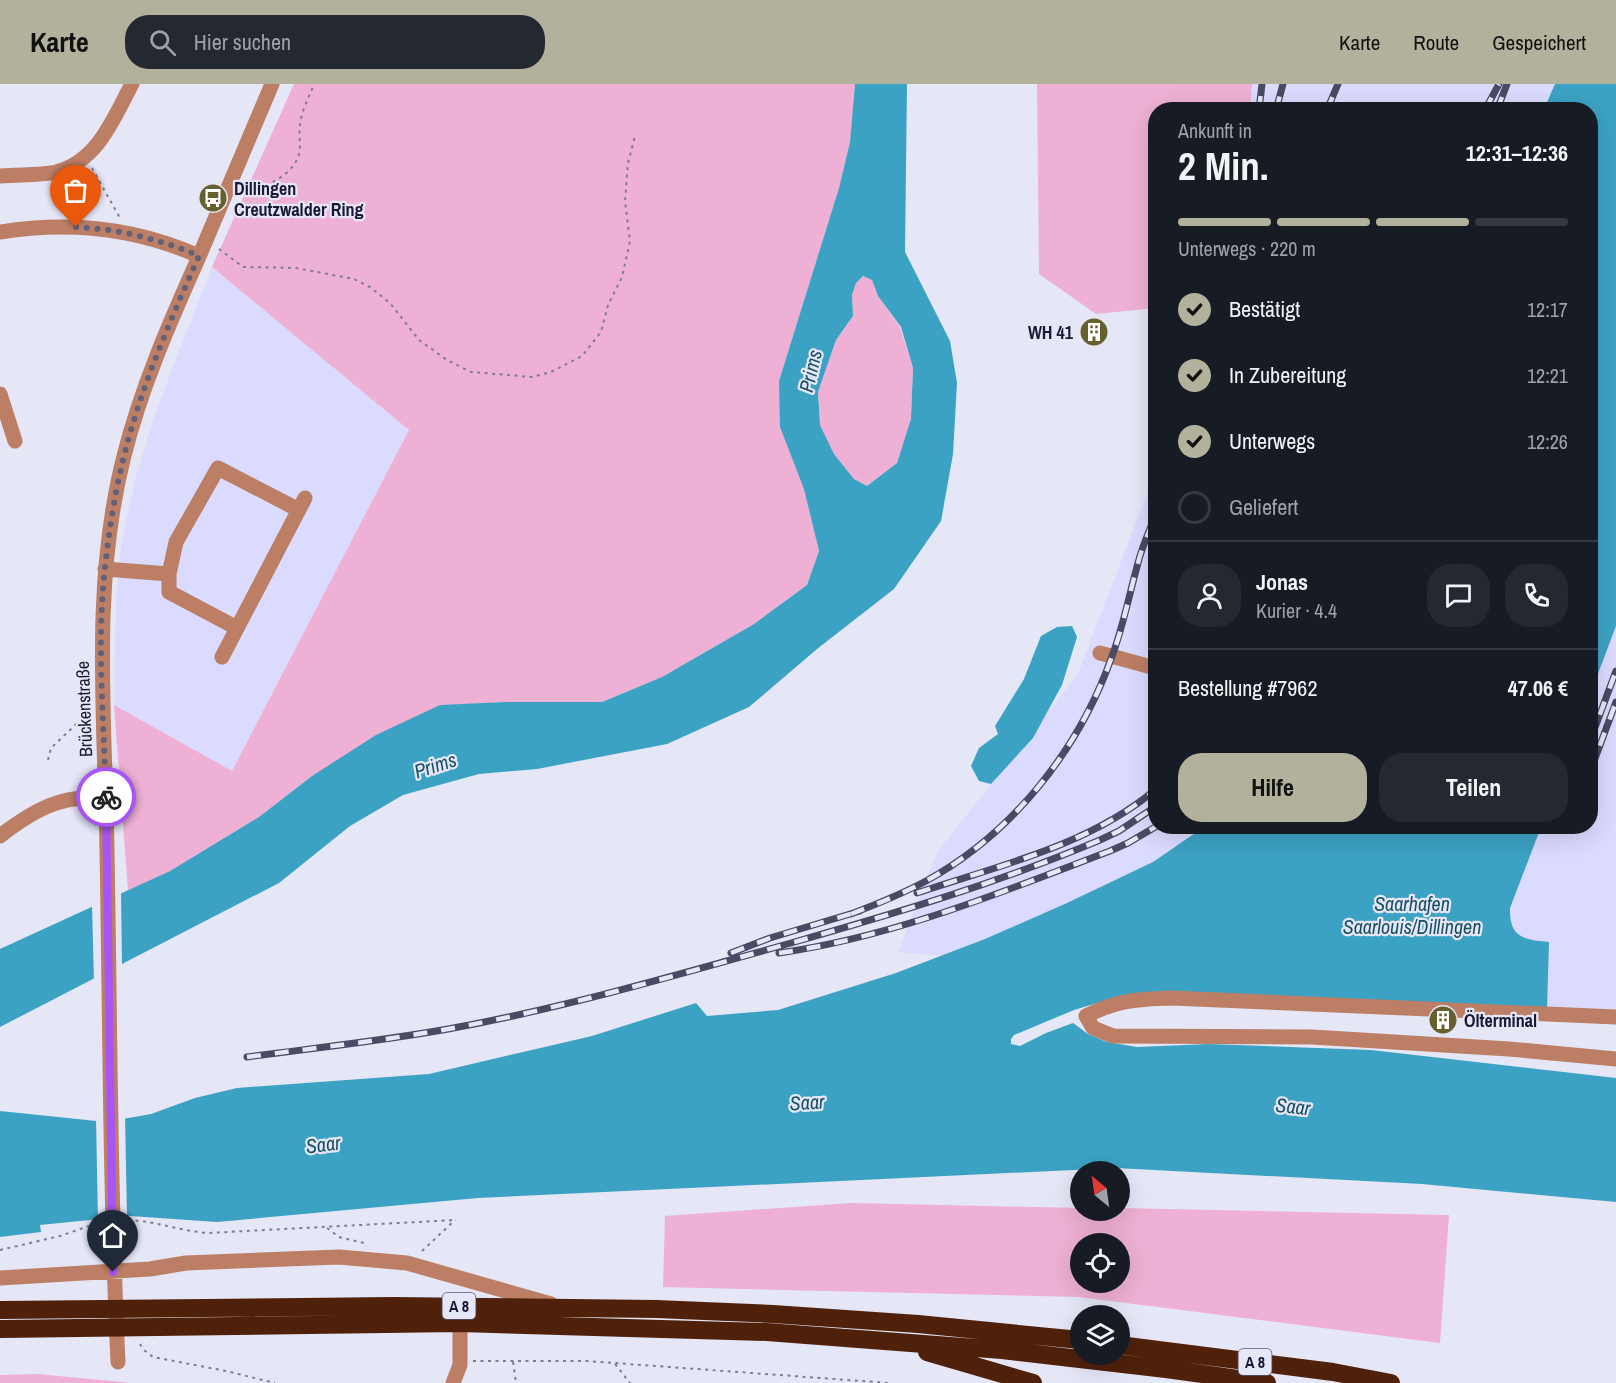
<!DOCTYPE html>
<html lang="de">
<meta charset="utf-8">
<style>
body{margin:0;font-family:"Archivo Narrow",sans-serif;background:#242831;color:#f1f3f6;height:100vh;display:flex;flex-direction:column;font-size:22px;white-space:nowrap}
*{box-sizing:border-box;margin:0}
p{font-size:20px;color:#9ea1a6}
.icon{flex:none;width:33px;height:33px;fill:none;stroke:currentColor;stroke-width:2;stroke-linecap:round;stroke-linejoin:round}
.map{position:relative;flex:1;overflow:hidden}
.details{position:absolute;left:1148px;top:18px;width:450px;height:732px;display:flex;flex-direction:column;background:#171b24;border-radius:24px;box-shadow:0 6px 24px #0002}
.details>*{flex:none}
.needle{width:39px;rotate:331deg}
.buttons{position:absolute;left:1070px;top:1077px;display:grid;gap:12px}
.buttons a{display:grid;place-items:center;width:60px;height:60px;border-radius:50%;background:#171b24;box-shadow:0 6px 24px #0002;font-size:30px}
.pin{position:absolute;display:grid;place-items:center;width:51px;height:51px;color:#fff;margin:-62px -26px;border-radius:50% 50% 50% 0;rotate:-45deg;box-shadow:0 0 6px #0007}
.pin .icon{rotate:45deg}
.courier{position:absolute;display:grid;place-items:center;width:60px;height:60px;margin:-30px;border:4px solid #a855f7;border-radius:50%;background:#fff;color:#222;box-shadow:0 2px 8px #0007}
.overview em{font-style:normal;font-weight:800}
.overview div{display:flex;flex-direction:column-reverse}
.overview{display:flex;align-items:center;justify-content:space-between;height:102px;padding:0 30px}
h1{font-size:39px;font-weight:800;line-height:45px}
.bar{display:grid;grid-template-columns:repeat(4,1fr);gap:9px 6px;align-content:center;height:72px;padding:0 30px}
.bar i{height:8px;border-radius:4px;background:#363941}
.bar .current{background:#b2b19c}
.bar p{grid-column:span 4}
.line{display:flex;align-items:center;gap:15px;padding:0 30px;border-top:2px solid #363941}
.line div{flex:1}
.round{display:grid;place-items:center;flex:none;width:63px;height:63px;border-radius:24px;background:#242831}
ol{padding:0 30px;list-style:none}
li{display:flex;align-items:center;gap:18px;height:66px}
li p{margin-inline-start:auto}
li .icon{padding:6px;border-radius:50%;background:#b2b19c;color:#111;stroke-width:4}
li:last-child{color:#9ea1a6}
li i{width:33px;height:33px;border:3px solid #363941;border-radius:50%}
.action{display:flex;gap:12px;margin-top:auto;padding:12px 30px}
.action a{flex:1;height:69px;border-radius:24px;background:#b2b19c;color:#111;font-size:24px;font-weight:800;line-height:69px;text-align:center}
.action a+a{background:#242831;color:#f1f3f6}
header{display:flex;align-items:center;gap:36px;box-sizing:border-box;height:84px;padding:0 30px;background:#b2b19c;color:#111}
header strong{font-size:28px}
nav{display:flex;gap:33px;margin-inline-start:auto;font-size:21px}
.search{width:420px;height:54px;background:#242831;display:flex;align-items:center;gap:15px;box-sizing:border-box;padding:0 21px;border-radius:24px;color:#9ea1a6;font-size:22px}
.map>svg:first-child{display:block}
.built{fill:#dadbfe}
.green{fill:#eeb0d4;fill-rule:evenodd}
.water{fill:#3ca2c4;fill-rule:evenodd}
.pier{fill:#e5e6f6}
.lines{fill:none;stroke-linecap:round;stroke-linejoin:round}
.path{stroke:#7e7d94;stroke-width:2;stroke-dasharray:3 4.5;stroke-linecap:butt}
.minor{stroke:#bc7e64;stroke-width:15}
.highway{stroke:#4f210b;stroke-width:18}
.rail-casing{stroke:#4b4963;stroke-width:7}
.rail{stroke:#e5e6f6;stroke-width:4.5;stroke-dasharray:14;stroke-linecap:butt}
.done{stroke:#616079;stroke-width:6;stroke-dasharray:0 10.8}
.route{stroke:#a855f7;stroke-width:8}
.labels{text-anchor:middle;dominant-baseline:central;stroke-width:4.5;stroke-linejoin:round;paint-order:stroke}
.shield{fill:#e5e6f6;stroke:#57566f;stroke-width:1.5}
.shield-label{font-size:16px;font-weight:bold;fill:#1a1835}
.poi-label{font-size:18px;font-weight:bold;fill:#1a1835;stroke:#e5e6f6;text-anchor:start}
.street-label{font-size:18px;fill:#1a1835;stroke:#e5e6f6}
.water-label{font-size:20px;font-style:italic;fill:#185063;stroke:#e5e6f6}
</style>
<header>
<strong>Karte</strong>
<div class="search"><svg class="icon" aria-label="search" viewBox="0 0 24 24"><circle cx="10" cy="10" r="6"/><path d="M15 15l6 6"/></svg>Hier suchen</div>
<nav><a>Karte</a><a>Route</a><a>Gespeichert</a></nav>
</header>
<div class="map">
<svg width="1616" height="1299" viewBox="0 0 1616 1299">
<rect width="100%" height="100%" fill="#e5e6f6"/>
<path class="built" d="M1252,0H1616V934L1547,925L898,868L936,770L1078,590L1155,389V742H1590V26L1250,25Z
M212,183L409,346L232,687L114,621L116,517L122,457L136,392L156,327Z"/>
<path class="green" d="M294,0H855L850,58L839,104L779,297L819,467L807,501L754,540L662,593L602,618H505L440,622L312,692L259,733L170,787L128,807L114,621L232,687L409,346L212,183Z
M1037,0H1252L1250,25L1155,26V224L1096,230L1039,190Z
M863,192L872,196L878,212L900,243L913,284L911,336L897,379L867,402L854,395L834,370L820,341L818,308L836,256L853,232L852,211L856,199Z
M852,1119L1080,1124V1126H1119V1124L1449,1131L1440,1259L1079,1213L663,1203L665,1132ZM1080,1160H1119V1198H1080Z
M37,1290L122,1298L130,1299H0V1291Z"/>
<path class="water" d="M855,0H907L905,168L950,257L957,299L953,370L941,437L894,505L817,565L749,623L667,660L537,685L479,690L403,711L350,742L279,799L0,943V865L170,787L259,733L312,692L376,651L440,621L505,618H602L662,593L754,540L807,501L819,467L804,405L780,343L779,297L839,104L850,58ZM863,192L872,196L878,212L901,243L913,284L911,335L897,379L867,402L854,395L834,370L820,341L818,308L836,256L853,232L852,211L856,199Z
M1555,0H1616V542L1590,611V26L1544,25Z
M1072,542L1077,553L1062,601L1033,654L991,700L979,697L971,682L979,664L998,650L995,642L1024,595L1041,552L1057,543Z
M1204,743H1541L1510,824C1509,853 1523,856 1549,858L1547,925L1120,912L1074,926L1014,951L1011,955V960L1020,962L1046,949L1073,939L1088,950L1107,958L1137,963L1209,960L1371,966L1616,994V1118L1422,1100L1116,1084L478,1114L217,1138L130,1132L40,1141L41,1148L0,1153V1027L106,1038L151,1030L195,1014L237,1004L429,990L592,952L696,919L707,932L778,926L896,889L985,855L1067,819L1153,778Z"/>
<path class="pier" d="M121,807L122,883L94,898L92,821Z
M125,1031L127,1135L98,1138L96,1034L105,1035Z"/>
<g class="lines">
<path class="path" d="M92,84L120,134
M244,106C263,106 291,92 298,73C302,63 298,50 300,40C302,26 309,13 314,0
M219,165L243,183L296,184L354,195L370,203L390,219L419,256L447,276L471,288L532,293L551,288L582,272L601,248L608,221L622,193L630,157L625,117L628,79L635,52
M48,676L51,664L89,628
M128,1136C155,1137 181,1147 208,1149L455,1136
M327,1144L339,1153L368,1160
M0,1166L60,1152L98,1139
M422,1167L455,1136
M140,1260L144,1266L153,1273L226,1287L275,1299
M473,1277H587L889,1299
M513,1278L516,1299
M615,1280L630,1299"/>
<path class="minor" d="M0,92C18,90 38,92 56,88C98,77 113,35 132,0
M0,148C68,137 136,144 199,172
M0,310L15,357
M105,485L169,490
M237,544L169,508V490L176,458L218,384L299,426
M1100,569L1155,584
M222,573L305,414
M0,752C31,728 65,707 106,716
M1616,933L1172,914C1138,915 1117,916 1086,932L1093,944L1113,952L1312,953L1509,965L1616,975
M0,1194L150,1185L186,1179L339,1173L407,1179L551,1220
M118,1278C110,1108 110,936 107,765C105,634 91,501 124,372C141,304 169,240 198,175C223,117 247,58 272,0
M453,1299L460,1281V1239"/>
<path class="highway" d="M0,1226L393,1222L656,1225L773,1230L918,1240L1080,1256
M0,1245L460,1239L767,1248L1002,1266L1166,1285L1267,1299
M1119,1261L1333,1288L1391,1299
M927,1268L1033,1299"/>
<g class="rail-casing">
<path id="rail" d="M1259,26L1262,0
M1276,26L1283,0
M1327,26L1338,0
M1485,26L1499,0
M1497,26L1507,0
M1590,657L1616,587
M1590,688L1616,618
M917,809C997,782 1088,762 1155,706
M851,830C877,820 902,810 926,797C1012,750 1078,667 1111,575C1123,544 1129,511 1138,479C1142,463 1149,448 1155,432
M731,869L770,854L860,827
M779,869C893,853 1002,808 1110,767L1128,759L1157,742
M247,973C314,964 381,957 448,945C564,924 677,891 791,859C896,829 998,799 1100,756L1119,747L1155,723"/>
</g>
<use href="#rail" class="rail"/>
</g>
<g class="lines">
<path class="done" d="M76,143C118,145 160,155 199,172C170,237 141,303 124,372C114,412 108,454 104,494C97,566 104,641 106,713"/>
<path class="route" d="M106,713L113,1188"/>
</g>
<defs>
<g id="bus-disc" transform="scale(1.5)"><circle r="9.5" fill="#65602d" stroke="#e5e6f6"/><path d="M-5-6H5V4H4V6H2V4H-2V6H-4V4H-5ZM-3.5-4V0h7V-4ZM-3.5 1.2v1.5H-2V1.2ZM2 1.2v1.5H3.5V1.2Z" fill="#fff"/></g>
<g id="building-disc" transform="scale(1.5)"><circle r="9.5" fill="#65602d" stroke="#e5e6f6"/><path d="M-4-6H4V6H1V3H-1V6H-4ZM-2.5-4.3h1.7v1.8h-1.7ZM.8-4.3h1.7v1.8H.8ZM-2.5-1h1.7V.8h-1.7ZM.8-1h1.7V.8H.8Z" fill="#fff"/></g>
</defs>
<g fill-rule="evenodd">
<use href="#bus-disc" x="213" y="114"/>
<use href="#building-disc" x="1094" y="248"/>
<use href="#building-disc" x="1443" y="936"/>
</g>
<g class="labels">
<g class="shield">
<rect x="442.5" y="1209" width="33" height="26" rx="4.5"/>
<rect x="1238.5" y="1265" width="33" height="26" rx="4.5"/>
</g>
<g class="shield-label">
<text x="459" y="1222">A 8</text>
<text x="1255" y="1278">A 8</text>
</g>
<g class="poi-label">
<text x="234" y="104">Dillingen<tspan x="234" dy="21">Creutzwalder Ring</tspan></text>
<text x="1073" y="248" text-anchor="end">WH 41</text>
<text x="1464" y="936">Ölterminal</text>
</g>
<g class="street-label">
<text transform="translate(84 625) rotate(-92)">Brückenstraße</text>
</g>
<g class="water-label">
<text transform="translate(810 287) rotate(-77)">Prims</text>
<text transform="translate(435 681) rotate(-18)">Prims</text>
<text x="1412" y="819">Saarhafen<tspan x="1412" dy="23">Saarlouis/Dillingen</tspan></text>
<text transform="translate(807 1018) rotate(-3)">Saar</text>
<text transform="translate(1293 1022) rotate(6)">Saar</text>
<text transform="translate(323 1060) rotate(-7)">Saar</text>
</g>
</g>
</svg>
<div class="buttons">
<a><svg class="needle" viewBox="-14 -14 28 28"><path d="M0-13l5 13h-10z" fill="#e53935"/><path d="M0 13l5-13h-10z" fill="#9ea1a6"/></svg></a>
<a><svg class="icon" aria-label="locate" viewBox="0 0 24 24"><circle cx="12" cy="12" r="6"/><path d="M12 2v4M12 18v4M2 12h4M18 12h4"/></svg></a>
<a><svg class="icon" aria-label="layers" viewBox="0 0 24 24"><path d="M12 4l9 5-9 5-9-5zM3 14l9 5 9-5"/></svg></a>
</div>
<div class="pin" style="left:76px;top:143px;background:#ea580c"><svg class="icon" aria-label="bag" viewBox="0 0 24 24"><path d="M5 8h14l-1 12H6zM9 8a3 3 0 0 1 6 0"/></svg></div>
<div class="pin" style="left:113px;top:1188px;background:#1f2937"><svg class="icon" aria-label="home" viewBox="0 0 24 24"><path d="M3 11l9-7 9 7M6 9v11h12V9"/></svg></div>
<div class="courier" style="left:106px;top:713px"><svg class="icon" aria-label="bike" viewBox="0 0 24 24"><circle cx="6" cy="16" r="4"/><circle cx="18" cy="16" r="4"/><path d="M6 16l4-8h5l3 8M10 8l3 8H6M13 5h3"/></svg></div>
<section class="details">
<div class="overview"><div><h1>2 Min.</h1><p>Ankunft in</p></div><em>12:31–12:36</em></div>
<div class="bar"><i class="current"></i><i class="current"></i><i class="current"></i><i></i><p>Unterwegs · 220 m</p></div>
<ol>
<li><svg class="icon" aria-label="check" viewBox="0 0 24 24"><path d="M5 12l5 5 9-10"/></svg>Bestätigt<p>12:17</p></li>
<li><svg class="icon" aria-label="check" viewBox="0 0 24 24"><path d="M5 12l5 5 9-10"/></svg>In Zubereitung<p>12:21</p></li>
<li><svg class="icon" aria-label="check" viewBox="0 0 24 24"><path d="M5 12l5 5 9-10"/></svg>Unterwegs<p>12:26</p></li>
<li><i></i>Geliefert</li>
</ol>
<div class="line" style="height:108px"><a class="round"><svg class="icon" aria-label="person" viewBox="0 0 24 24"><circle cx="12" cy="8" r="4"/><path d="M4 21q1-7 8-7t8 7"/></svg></a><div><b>Jonas</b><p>Kurier · 4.4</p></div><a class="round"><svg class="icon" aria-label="chat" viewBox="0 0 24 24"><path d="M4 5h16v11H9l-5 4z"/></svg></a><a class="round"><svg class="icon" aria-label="phone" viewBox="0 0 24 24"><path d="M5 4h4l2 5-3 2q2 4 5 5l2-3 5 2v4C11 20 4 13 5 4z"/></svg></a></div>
<div class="line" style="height:78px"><div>Bestellung #7962</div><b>47.06 €</b></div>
<div class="action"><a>Hilfe</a><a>Teilen</a></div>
</section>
</div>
